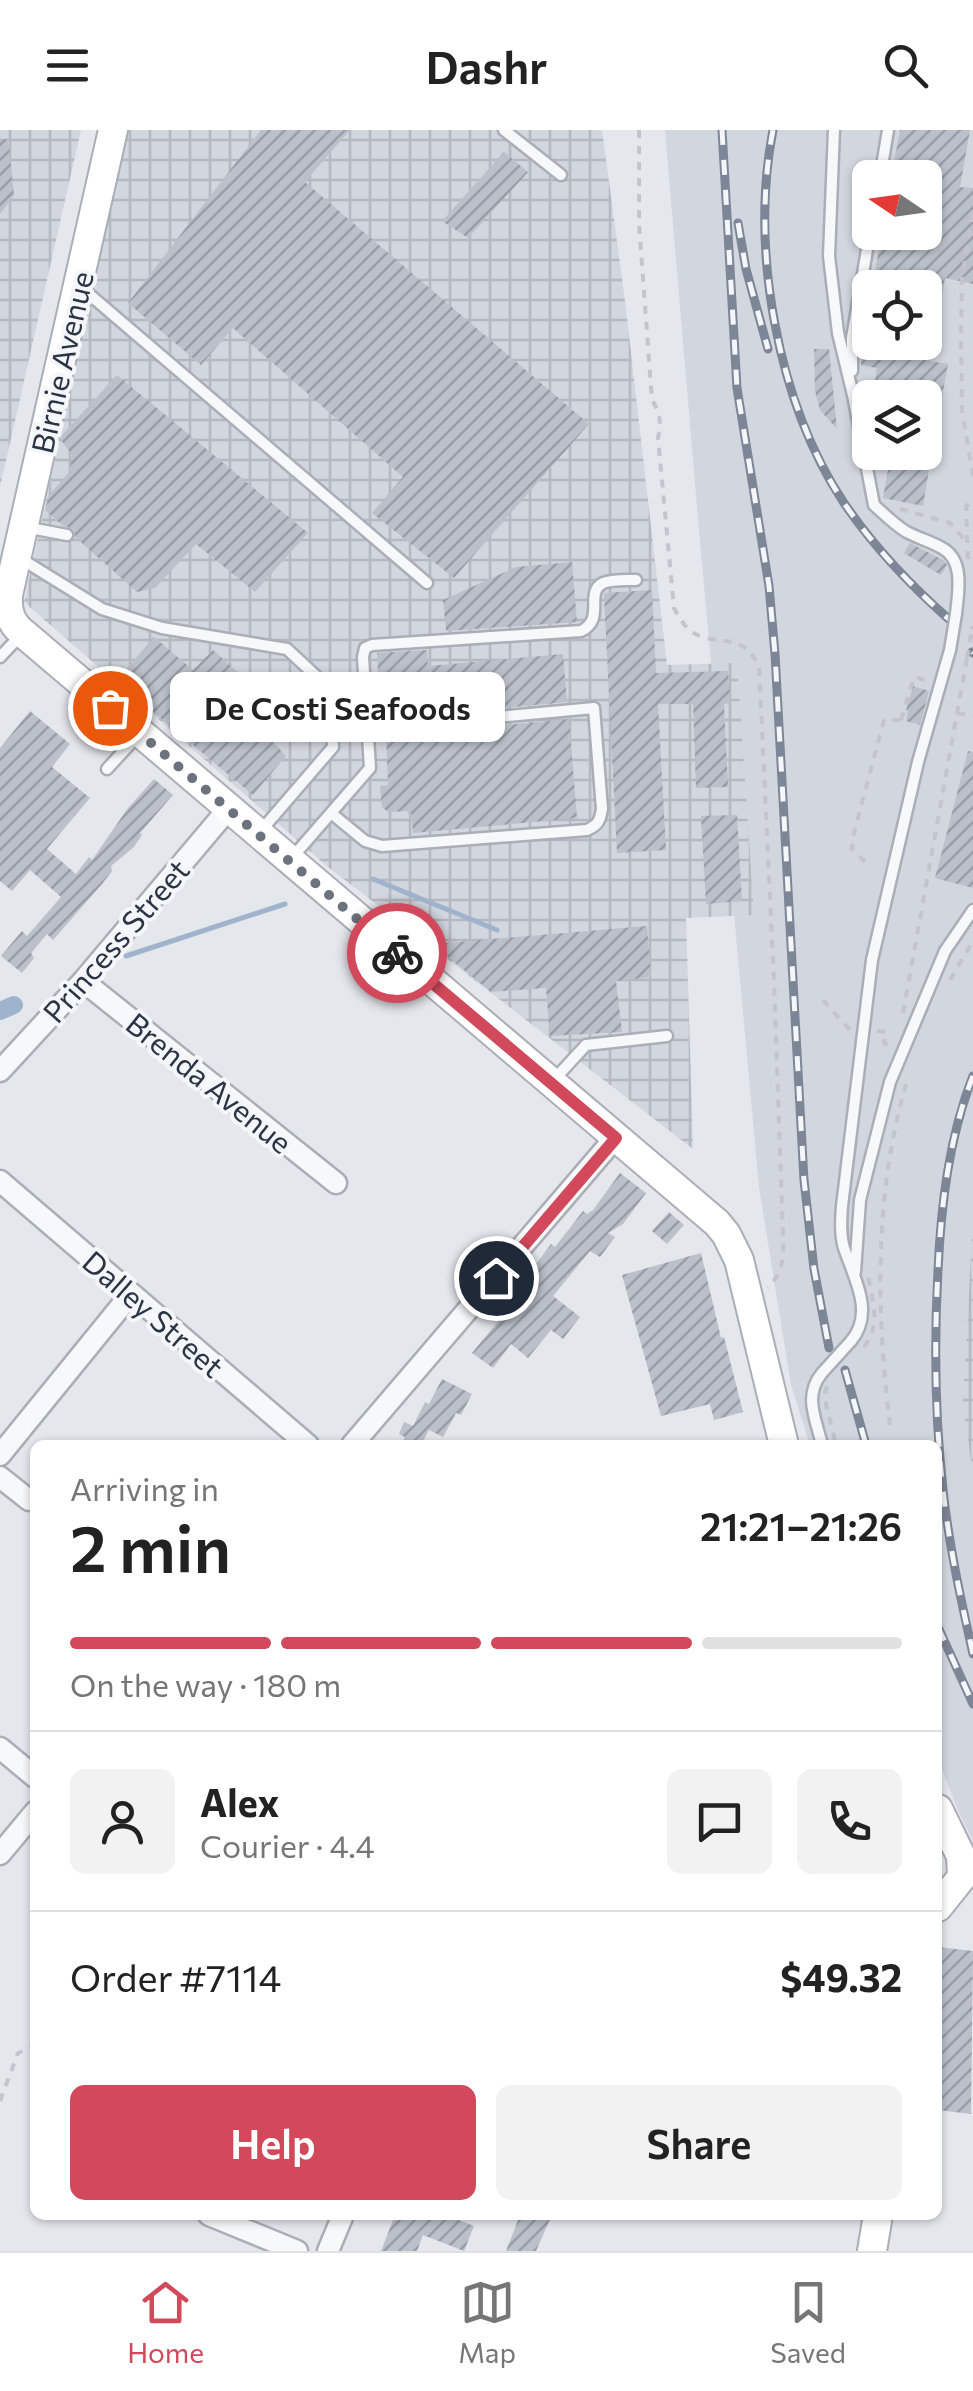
<!DOCTYPE html>
<meta charset="utf-8">
<style>
body{margin:0;font-family:Commissioner,sans-serif;background:#f2f2f2;color:#222;height:100vh;display:flex;flex-direction:column;font-size:38px;white-space:nowrap}
*{box-sizing:border-box;margin:0}
p{font-size:32px;color:#767676}
.icon{flex:none;width:55px;height:55px;fill:none;stroke:currentColor;stroke-width:2;stroke-linecap:round;stroke-linejoin:round}
.map{position:relative;flex:1;overflow:hidden}
.side{position:absolute;left:30px;top:1310px;width:912px;height:780px;display:flex;flex-direction:column;background:#fff;border-radius:15px;box-shadow:0 2px 8px #0004}
.side>*{flex:none}
.needle{width:65px;rotate:283deg}
.controls{position:absolute;left:852px;top:30px;display:grid;gap:20px}
.controls a{display:grid;place-items:center;width:90px;height:90px;border-radius:15px;background:#fff;box-shadow:0 2px 8px #0004;font-size:50px}
.pin{position:absolute;display:grid;place-items:center;width:85px;height:85px;color:#fff;margin:-42px;border:5px solid #fff;border-radius:50%;box-shadow:0 2px 10px #0007}
.courier{position:absolute;display:grid;place-items:center;width:100px;height:100px;margin:-50px;border:8px solid #d1495b;border-radius:50%;background:#fff;color:#222;box-shadow:0 2px 12px #0007}
.bubble{position:absolute;height:70px;border-radius:15px;background:#fff;box-shadow:0 2px 8px #0004;font-size:32px;font-weight:600;line-height:70px;text-align:center}
.head em{font-style:normal;font-weight:600}
.head div{display:flex;flex-direction:column-reverse}
.head{display:flex;align-items:center;justify-content:space-between;height:170px;padding:0 40px}
h1{font-size:65px;font-weight:600;line-height:75px}
.bar{display:grid;grid-template-columns:repeat(4,1fr);gap:15px 10px;align-content:center;height:120px;padding:0 40px}
.bar i{height:12px;border-radius:8px;background:#e0e0e0}
.bar .active{background:#d1495b}
.bar p{grid-column:span 4}
.line{display:flex;align-items:center;gap:25px;padding:0 40px;border-top:2px solid #e0e0e0}
.line div{flex:1}
.round{display:grid;place-items:center;flex:none;width:105px;height:105px;border-radius:15px;background:#f2f2f2}
.primary-button{display:flex;gap:20px;margin-top:auto;padding:20px 40px}
.primary-button a{flex:1;height:115px;border-radius:15px;background:#d1495b;color:#fff;font-size:40px;font-weight:600;line-height:115px;text-align:center}
.primary-button a+a{background:#f2f2f2;color:#222}
header{display:flex;justify-content:space-between;align-items:center;height:130px;padding:0 40px;background:#fff;font-size:45px;font-weight:600}
.tabs{display:flex;justify-content:space-around;align-items:center;height:140px;border-top:2px solid #e0e0e0;background:#fff;font-size:28px;color:#767676}
.tabs a{display:grid;justify-items:center;gap:5px}
.tabs .active{color:#d1495b}
.map>svg:first-child{display:block}
.built{fill:#d2d6de;fill-rule:evenodd}
.industrial{fill:url(#industrial-grid)}
.lines{fill:none;stroke-linecap:round;stroke-linejoin:round}
.stream{stroke:#9fb4cc;stroke-width:5}
.canal{stroke:#9fb4cc;stroke-width:18}
.building{fill:url(#building-hatch)}
.lane-casing{stroke:#a9aeb7;stroke-width:15}
.street-casing{stroke:#a9aeb7;stroke-width:25}
.secondary-casing{stroke:#a9aeb7;stroke-width:32}
.path{stroke:#c2c5cb;stroke-width:4;stroke-dasharray:8 8;stroke-linecap:butt}
.lane{stroke:#f7f8fa;stroke-width:10}
.street{stroke:#f7f8fa;stroke-width:20}
.secondary{stroke:#fff;stroke-width:28}
.rail-casing{stroke:#7d8696;stroke-width:9}
.rail{stroke:#f4f6f9;stroke-width:5;stroke-dasharray:15;stroke-linecap:butt}
.lane-bridge-casing{stroke:#a9aeb7;stroke-width:15;stroke-linecap:butt}
.path-bridge{stroke:#c2c5cb;stroke-width:4;stroke-dasharray:8 8;stroke-linecap:butt}
.lane-bridge{stroke:#f7f8fa;stroke-width:10}
.done{stroke:#6c737f;stroke-width:10;stroke-dasharray:0 18}
.route{stroke:#d1495b;stroke-width:12}
.labels{text-anchor:middle;dominant-baseline:central;stroke-width:8;stroke-linejoin:round;paint-order:stroke}
.street-label{font-size:30px;fill:#2b3445;stroke:#f4f6f9}
</style>
<header><svg class="icon" aria-label="menu" viewBox="0 0 24 24"><path d="M4 6h16M4 12h16M4 18h16"/></svg>Dashr<svg class="icon" aria-label="search" viewBox="0 0 24 24"><circle cx="10" cy="10" r="6"/><path d="M15 15l6 6"/></svg></header>
<div class="map">
<svg width="973" height="2121" viewBox="0 0 973 2121">
<defs>
<pattern id="industrial-grid" width="8" height="8" patternUnits="userSpaceOnUse" patternTransform="scale(2.5)"><rect width="8" height="8" fill="#d2d6de"/><path d="M0 4h8M4 0v8" fill="none" stroke="#b4b8c0"/></pattern>
<pattern id="building-hatch" width="6" height="6" patternUnits="userSpaceOnUse" patternTransform="scale(2.5)"><rect width="6" height="6" fill="#bbc0ca"/><path d="M-1 1l2-2M0 6l6-6M5 7l2-2" fill="none" stroke="#989da6"/></pattern>
</defs>
<rect width="100%" height="100%" fill="#e4e7ec"/>
<path class="built" d="M665,0H973V1711L958,1680L938,1630V1315H810L791,1255L759,1057L700,412ZM870,48H925V102H870ZM870,158H925V212H870ZM870,268H925V322H870Z"/>
<path class="industrial" d="M0,0H81L0,357Z
M127,0H602L625,171L667,535L737,533L754,785L686,788L693,1019L328,737L24,472Z
M973,1091V1345L963,1274Z"/>
<g class="lines">
<path class="stream" d="M373,749L497,800
M126,826L285,774"/>
<path class="canal" d="M0,881L14,875"/>
</g>
<path class="building" d="M261,0H350L305,52L589,294L454,448L372,383L403,347L233,198L201,235L128,173Z
M900,0H970L960,57L973,58V154L945,148L930,231L948,234L932,322H925V268H872L877,238L861,235L863,212H925V158H872L882,102H925V48H891Z
M8,9L14,65L0,84V10Z
M504,22L528,42L468,108L442,91Z
M814,219H829L837,299L820,280L815,261Z
M117,245L308,403L255,462L196,414L155,458L137,462L75,407L73,399L62,395L45,380L49,365L70,341L72,325L61,310L62,305Z
M891,322H932L923,376L883,368Z
M910,413L943,430L947,435L941,445L904,423Z
M572,432L577,492L446,501L443,470L516,437Z
M652,460L656,543L728,541L730,573L724,574L728,657L696,658L693,574H658L666,720L617,723L604,465L605,463Z
M154,507L193,540L213,520L281,581L263,601L286,626L253,665L116,551Z
M427,520L428,536L563,524L567,572L385,589V586H380L377,523Z
M913,556L929,561L920,595L906,591L908,581L906,580Z
M30,581L70,614L52,637L90,668L47,719L76,744L89,727L92,730L128,678L154,649L173,665L140,703L142,705L134,717L111,736L112,741L102,754L53,810L47,804L31,823L34,828L22,843L1,826L22,801L27,806L61,767L30,740L12,761L0,751V618Z
M569,589L577,688L413,703L411,681L388,682L382,677L380,656L388,655L386,606Z
M968,621L973,622V758L935,748Z
M737,685L742,771L706,774L701,686Z
M647,796L651,847L616,851L622,902L550,906L546,858L491,862L432,814Z
M620,1043L646,1063L623,1094L608,1103L615,1107L600,1127L590,1121L553,1166L580,1187L563,1209L551,1200L528,1228L511,1214L493,1238L472,1223L514,1172L510,1169L551,1114L555,1117L583,1081L587,1084L593,1080Z
M669,1082L684,1095L667,1114L652,1101Z
M701,1123L721,1208L724,1207L743,1282L714,1290L710,1274L661,1286L622,1145Z
M442,1249L472,1264L461,1285L456,1283L443,1307L429,1300L421,1315H401L405,1307L399,1304L404,1292L413,1296L425,1272L429,1274Z
M938,1817L973,1821L971,1984L938,1980Z
M395,2085H446L474,2096L464,2121L423,2105L417,2121H381Z
M520,2085H552L536,2121H506Z"/>
<g class="lines">
<g class="lane-casing">
<path id="lane" d="M504,0L561,45
M834,0L829,126L838,203L853,265L874,375C884,384 894,394 905,401C917,408 930,411 942,418C965,430 958,463 956,484
M880,48L888,0
M83,159L427,453
M852,241V208L870,102
M25,397L67,405
M18,427L102,479L162,498L287,519L330,559L333,617L259,703
M0,527L20,506
M107,639L140,603
M331,683L365,711L382,716L587,700C598,695 600,691 602,679L594,578L368,599
M290,730L370,638L363,527L365,518L372,515L581,501C606,489 584,463 603,453C612,449 626,450 636,450
M551,953L586,915L667,906
M855,1142L860,1070L890,952L945,821L973,780
M851,1211C875,1183 854,1148 844,1118C840,1105 841,1090 842,1076L872,830L918,632L950,520
M822,1315C816,1289 803,1266 822,1243"/>
</g>
<g class="street-casing">
<path id="street" d="M83,851L336,1053
M0,941L83,851L229,678
M0,1051L308,1315
M352,1315L615,1008
M0,1325L131,1164
M0,1347L29,1370
M0,1618L35,1647
M0,1724L35,1682
M209,2085L297,2121
M328,2121L343,2085"/>
</g>
<g class="secondary-casing">
<path id="secondary" d="M113,0L8,465C7,480 10,493 23,503L717,1093L726,1104L739,1130L784,1315
M938,1679L961,1726L962,1747
M938,1777L962,1747
M872,2121L878,2085"/>
</g>
<path class="path" d="M639,0V94L652,270C661,284 661,293 658,308L674,478C681,491 688,503 703,507C731,515 742,505 759,536L774,851L783,1106C784,1127 783,1142 768,1158
M973,84L962,146L961,202L962,280L973,347
M900,379L950,393L968,414
M968,429L966,377L973,367
M972,499V496
M957,583L973,586
M901,590L914,547L929,551
M865,732L852,719L854,703L884,590H906
M950,850L973,811
M823,870L850,900
M903,883L967,528
M877,901L886,902L884,913L888,915
M890,1295C876,1182 874,1061 907,951
M0,1971L18,1923L35,1916"/>
<use href="#lane" class="lane"/>
<use href="#street" class="street"/>
<use href="#secondary" class="secondary"/>
<g class="rail-casing">
<path id="rail" d="M722,0L737,258L769,456L775,524L804,1050L814,1139L829,1218
M773,0C750,119 777,272 844,373C874,417 911,456 951,491
M738,93L746,139L768,219
M972,522L973,523
M973,946C949,1007 941,1075 938,1140C934,1213 935,1287 943,1360C949,1416 961,1470 973,1524
M845,1240L866,1315
M938,1497L973,1574"/>
</g>
<use href="#rail" class="rail"/>
<g class="lane-bridge-casing">
<path id="lane-bridge" d="M950,520L956,484
M822,1243L851,1211"/>
</g>
<path class="path-bridge" d="M967,528L972,499
M864,1217C883,1193 871,1167 867,1140
M827,1256L824,1266L836,1315"/>
<use href="#lane-bridge" class="lane-bridge"/>
</g>
<g class="lines">
<path class="done" d="M110,578L397,823"/>
<path class="route" d="M397,823L616,1008L496,1148"/>
</g>
<g class="labels">
<g class="street-label">
<text transform="translate(61 232) rotate(-77)">Birnie Avenue</text>
<text transform="translate(115 810) rotate(-49)">Princess Street</text>
<text transform="translate(210 952) rotate(39)">Brenda Avenue</text>
<text transform="translate(154 1183) rotate(41)">Dalley Street</text>
</g>
</g>
</svg>
<div class="controls">
<a><svg class="needle" viewBox="-14 -14 28 28"><path d="M0-13l5 13h-10z" fill="#e53935"/><path d="M0 13l5-13h-10z" fill="#767676"/></svg></a>
<a><svg class="icon" aria-label="locate" viewBox="0 0 24 24"><circle cx="12" cy="12" r="6"/><path d="M12 2v4M12 18v4M2 12h4M18 12h4"/></svg></a>
<a><svg class="icon" aria-label="layers" viewBox="0 0 24 24"><path d="M12 4l9 5-9 5-9-5zM3 14l9 5 9-5"/></svg></a>
</div>
<div class="pin" style="left:110px;top:578px;background:#ea580c"><svg class="icon" aria-label="bag" viewBox="0 0 24 24"><path d="M5 8h14l-1 12H6zM9 8a3 3 0 0 1 6 0"/></svg></div>
<div class="pin" style="left:496px;top:1148px;background:#1f2937"><svg class="icon" aria-label="home" viewBox="0 0 24 24"><path d="M3 11l9-7 9 7M6 9v11h12V9"/></svg></div>
<div class="courier" style="left:397px;top:823px"><svg class="icon" aria-label="bike" viewBox="0 0 24 24"><circle cx="6" cy="16" r="4"/><circle cx="18" cy="16" r="4"/><path d="M6 16l4-8h5l3 8M10 8l3 8H6M13 5h3"/></svg></div>
<div class="bubble" style="left:170px;top:542px;width:335px">De Costi Seafoods</div>
<section class="side">
<div class="head"><div><h1>2 min</h1><p>Arriving in</p></div><em>21:21–21:26</em></div>
<div class="bar"><i class="active"></i><i class="active"></i><i class="active"></i><i></i><p>On the way · 180 m</p></div>
<div class="line" style="height:180px"><a class="round"><svg class="icon" aria-label="person" viewBox="0 0 24 24"><circle cx="12" cy="8" r="4"/><path d="M4 21q1-7 8-7t8 7"/></svg></a><div><b>Alex</b><p>Courier · 4.4</p></div><a class="round"><svg class="icon" aria-label="chat" viewBox="0 0 24 24"><path d="M4 5h16v11H9l-5 4z"/></svg></a><a class="round"><svg class="icon" aria-label="phone" viewBox="0 0 24 24"><path d="M5 4h4l2 5-3 2q2 4 5 5l2-3 5 2v4C11 20 4 13 5 4z"/></svg></a></div>
<div class="line" style="height:130px"><div>Order #7114</div><b>$49.32</b></div>
<div class="primary-button"><a>Help</a><a>Share</a></div>
</section>
</div>
<nav class="tabs">
<a class="active"><svg class="icon" aria-label="home" viewBox="0 0 24 24"><path d="M3 11l9-7 9 7M6 9v11h12V9"/></svg>Home</a>
<a><svg class="icon" aria-label="map" viewBox="0 0 24 24"><path d="M3 6l6-2 6 2 6-2v14l-6 2-6-2-6 2zM9 4v14M15 6v14"/></svg>Map</a>
<a><svg class="icon" aria-label="saved" viewBox="0 0 24 24"><path d="M7 4h10v16l-5-4-5 4z"/></svg>Saved</a>
</nav>
